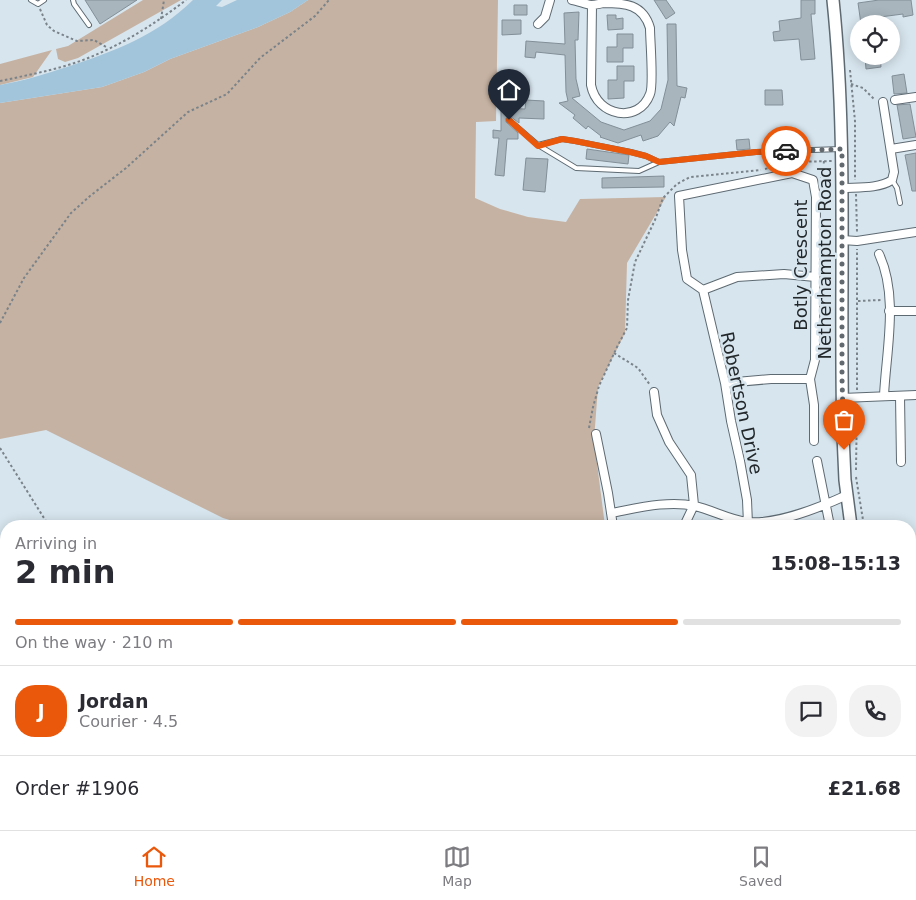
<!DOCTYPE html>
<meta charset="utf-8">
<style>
body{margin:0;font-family:"DejaVu Sans",sans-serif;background:#f2f2f3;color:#2b2b33;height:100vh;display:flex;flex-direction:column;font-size:19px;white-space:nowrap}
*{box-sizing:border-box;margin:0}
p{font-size:16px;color:#7c7c81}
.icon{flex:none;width:28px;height:28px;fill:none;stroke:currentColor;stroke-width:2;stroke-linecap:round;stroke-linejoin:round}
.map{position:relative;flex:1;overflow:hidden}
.side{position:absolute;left:0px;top:520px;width:916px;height:310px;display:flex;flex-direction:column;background:#fff;border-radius:20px 20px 0 0;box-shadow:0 2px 12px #0003}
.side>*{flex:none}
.fabs{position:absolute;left:850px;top:15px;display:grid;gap:10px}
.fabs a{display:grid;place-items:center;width:50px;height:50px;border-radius:50%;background:#fff;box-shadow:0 2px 12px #0003;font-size:25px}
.pin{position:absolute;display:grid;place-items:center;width:42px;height:42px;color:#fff;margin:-51px -21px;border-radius:50% 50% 50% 0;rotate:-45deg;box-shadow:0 0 5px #0007}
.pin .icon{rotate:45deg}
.courier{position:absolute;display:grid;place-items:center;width:50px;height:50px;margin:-25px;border:4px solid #ea580c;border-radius:50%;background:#fff;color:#222;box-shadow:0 1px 6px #0007}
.head em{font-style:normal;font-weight:600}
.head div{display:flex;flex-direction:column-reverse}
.head{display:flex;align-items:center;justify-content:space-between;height:85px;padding:0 15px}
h1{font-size:32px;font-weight:600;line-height:38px}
.bar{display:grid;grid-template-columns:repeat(4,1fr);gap:8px 5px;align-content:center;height:60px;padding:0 15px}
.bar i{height:6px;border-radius:4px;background:#e1e1e2}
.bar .selected{background:#ea580c}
.bar p{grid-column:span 4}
.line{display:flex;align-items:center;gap:12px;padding:0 15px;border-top:1px solid #e1e1e2}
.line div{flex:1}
.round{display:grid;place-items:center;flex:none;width:52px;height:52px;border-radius:20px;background:#f2f2f3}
.tabs{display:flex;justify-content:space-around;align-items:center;height:70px;border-top:1px solid #e1e1e2;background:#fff;font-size:14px;color:#7c7c81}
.tabs a{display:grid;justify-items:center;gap:2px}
.tabs .selected{color:#ea580c}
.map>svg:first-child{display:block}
.green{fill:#c6b2a2}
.water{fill:#a2c5db}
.building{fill:#a8b5bd;stroke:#838f98}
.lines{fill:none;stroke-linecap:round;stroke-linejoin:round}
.service-casing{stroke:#5e6a72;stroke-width:6}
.minor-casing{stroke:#5e6a72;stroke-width:10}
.primary-casing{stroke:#5e6a72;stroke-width:14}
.path{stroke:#7a8389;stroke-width:2;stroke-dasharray:2.5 2.5;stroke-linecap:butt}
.service{stroke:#fff;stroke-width:4}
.minor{stroke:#fff;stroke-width:8}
.primary{stroke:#fff;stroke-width:11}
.done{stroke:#626a6f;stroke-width:5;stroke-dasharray:0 9}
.route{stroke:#ea580c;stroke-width:6}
.labels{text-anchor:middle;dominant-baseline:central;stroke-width:5;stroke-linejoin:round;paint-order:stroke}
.street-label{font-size:18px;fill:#23282b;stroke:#d7e5ee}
</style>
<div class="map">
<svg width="916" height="830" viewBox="0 0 916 830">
<rect width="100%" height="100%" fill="#d7e5ee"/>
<path class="green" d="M143,0H181L78,58L65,62L58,59L56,49L68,46Z
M308,0H498L496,121L476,122L475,198L500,209L528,217L566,222L580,199L666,197L627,263L625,333L598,387L594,440L605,526H249L223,518L46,430L0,439V103L102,87L144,72L170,59L258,27L290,12Z
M52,50L33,77L0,85V64Z
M0,632L6,654V824H72L73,830H0Z"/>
<path class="water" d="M193,0H222L216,6L222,7L237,0H308L290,12L258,27L170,59L144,72L102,87L0,103V85C23,81 45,74 67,67C115,51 156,36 193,0Z"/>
<path class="building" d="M85,0H137L100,24Z
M654,0H666L675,13L666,19Z
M801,0H815V14H811L815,59L801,60L799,39L774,41L773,32L780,31L779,21L801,18Z
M879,0H911L913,15L903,17V14L880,17V24H861L858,3Z
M514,5H527V15H514Z
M579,12L578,40H575L576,79L580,96L572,98L601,122L624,130L650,121L661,109L668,80L667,24H676L677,86L687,88L685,98L681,97L674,126L670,122L658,136L643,141L641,135L618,143L600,137L601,136L588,126L586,129L573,118L575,115L559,103L568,101L566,92L565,55L536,52L535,58L525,57L526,41L565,44L564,13Z
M607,15H616V19L623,18V29L608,30Z
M502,20H521V34L502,35Z
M617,34H633V48H623V62H607V47H617Z
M880,56L881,67L866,69L865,57Z
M617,66H634V81H624V98L608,99V80H617Z
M904,74L907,93L894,94L892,76Z
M765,90H782L783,105H765Z
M526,100L544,101V119L519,118V123L510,116L506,118V122L518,133V139H507L504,176L495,175L499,138H493V130L501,131V108L525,109Z
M910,104L916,137L903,139L897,105Z
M749,139L750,149L737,150L736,140Z
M587,149L629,155L628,164L586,159Z
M916,153V191H912L905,155Z
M526,158L548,159L545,192L523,190Z
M664,176V187L602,188V178Z"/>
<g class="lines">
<g class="service-casing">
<path id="service" d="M31,0L38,4L44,0
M73,0L74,4L89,25
M509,120L538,145L576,168L639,171L659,162L756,152L841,149
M538,145L562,139L575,141L631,152L646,156L659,162
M892,180L897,188L900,203
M910,603L916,604
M910,648L916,661"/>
</g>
<g class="minor-casing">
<path id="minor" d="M572,0C578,1 585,4 591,5C595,5 599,4 603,3C625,3 643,4 650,28C650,41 654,85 650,94C639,124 597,117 591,85L592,5
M538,24L545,17L550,0
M895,100L916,97
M891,149L916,145
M842,188C858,187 878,189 892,180L894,172L883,102
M842,240L857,241L916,232
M879,254C899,297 886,351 884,396
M703,290L687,279L682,250L679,196L792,173L813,180L816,197L815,360L810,379L814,405V441
M703,290L725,383L731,421L740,461L747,500L748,524
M703,290L737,277L784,274L815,277
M889,311H916
M725,383L771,379H810
M654,392L657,415L669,442L691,475L694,505L684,526
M900,396L901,462
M842,398L916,395
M596,434L608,493L613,526
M817,461L830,526
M611,513C638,508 668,500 695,506C712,510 730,520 747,522C776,525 821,507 847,495"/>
</g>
<g class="primary-casing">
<path id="primary" d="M833,0C848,144 839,290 843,435L845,480L851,526
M863,830L864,824"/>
</g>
<path class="path" d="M40,9L47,25L54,31L77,41L94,40L108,48
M161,19L164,0
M850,70L855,121V180
M0,81C28,75 56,70 83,60C120,46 155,24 186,0
M851,84L863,88L875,100
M765,169L793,162L832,161
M821,178L823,174L824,160
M856,194L857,232
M858,301L881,300
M0,323L24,278L71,213L90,196L126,168L188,112L227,94L260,58L315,16L329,0
M614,353L638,368L650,385
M857,390V249
M589,428L593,407L599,386L617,347L627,328L628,300L635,262L655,220L663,198L677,184L690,177L761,170
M0,448L49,526
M856,470L857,404
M856,477L864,526
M0,634L6,655
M0,673L6,688
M52,824L53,830
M72,824L73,830
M232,824L236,830
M881,830L883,824"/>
<use href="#service" class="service"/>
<use href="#minor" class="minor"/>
<use href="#primary" class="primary"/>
</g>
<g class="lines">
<path class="done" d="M786,151L842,149V378L844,450"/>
<path class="route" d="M509,120L538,146L562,139L575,141L630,152L646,156L659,162L756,152L786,151"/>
</g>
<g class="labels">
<g class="street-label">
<text transform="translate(824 263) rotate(-90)">Netherhampton Road</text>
<text transform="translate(800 265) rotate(-90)">Botly Crescent</text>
<text transform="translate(742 403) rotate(78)">Robertson Drive</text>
</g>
</g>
</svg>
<div class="fabs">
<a><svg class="icon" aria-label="locate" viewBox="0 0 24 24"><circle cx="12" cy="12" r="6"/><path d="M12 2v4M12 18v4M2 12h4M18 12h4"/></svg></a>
</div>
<div class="pin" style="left:844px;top:450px;background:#ea580c"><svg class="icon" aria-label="bag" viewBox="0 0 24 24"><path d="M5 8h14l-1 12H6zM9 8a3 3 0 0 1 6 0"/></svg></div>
<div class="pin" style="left:509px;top:120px;background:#1f2937"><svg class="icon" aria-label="home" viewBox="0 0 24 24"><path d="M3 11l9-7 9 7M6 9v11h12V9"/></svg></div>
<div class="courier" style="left:786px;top:151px"><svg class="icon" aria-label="car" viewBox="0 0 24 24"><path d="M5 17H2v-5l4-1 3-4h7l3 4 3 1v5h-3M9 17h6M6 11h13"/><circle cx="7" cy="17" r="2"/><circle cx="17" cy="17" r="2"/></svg></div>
<section class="side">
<div class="head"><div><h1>2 min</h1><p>Arriving in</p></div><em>15:08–15:13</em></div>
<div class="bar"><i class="selected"></i><i class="selected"></i><i class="selected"></i><i></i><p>On the way · 210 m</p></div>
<div class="line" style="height:90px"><b class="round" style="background:#ea580c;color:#fff">J</b><div><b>Jordan</b><p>Courier · 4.5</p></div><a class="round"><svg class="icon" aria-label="chat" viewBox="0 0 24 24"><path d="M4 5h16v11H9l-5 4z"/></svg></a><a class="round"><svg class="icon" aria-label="phone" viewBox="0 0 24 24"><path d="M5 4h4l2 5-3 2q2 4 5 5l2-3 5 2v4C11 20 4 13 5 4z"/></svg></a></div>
<div class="line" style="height:65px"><div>Order #1906</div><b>£21.68</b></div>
</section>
</div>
<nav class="tabs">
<a class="selected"><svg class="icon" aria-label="home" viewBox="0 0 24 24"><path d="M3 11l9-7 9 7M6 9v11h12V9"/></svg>Home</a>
<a><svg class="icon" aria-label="map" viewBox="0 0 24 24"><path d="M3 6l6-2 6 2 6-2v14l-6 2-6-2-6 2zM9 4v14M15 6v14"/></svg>Map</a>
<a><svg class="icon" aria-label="saved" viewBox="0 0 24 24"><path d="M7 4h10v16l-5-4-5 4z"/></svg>Saved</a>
</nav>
